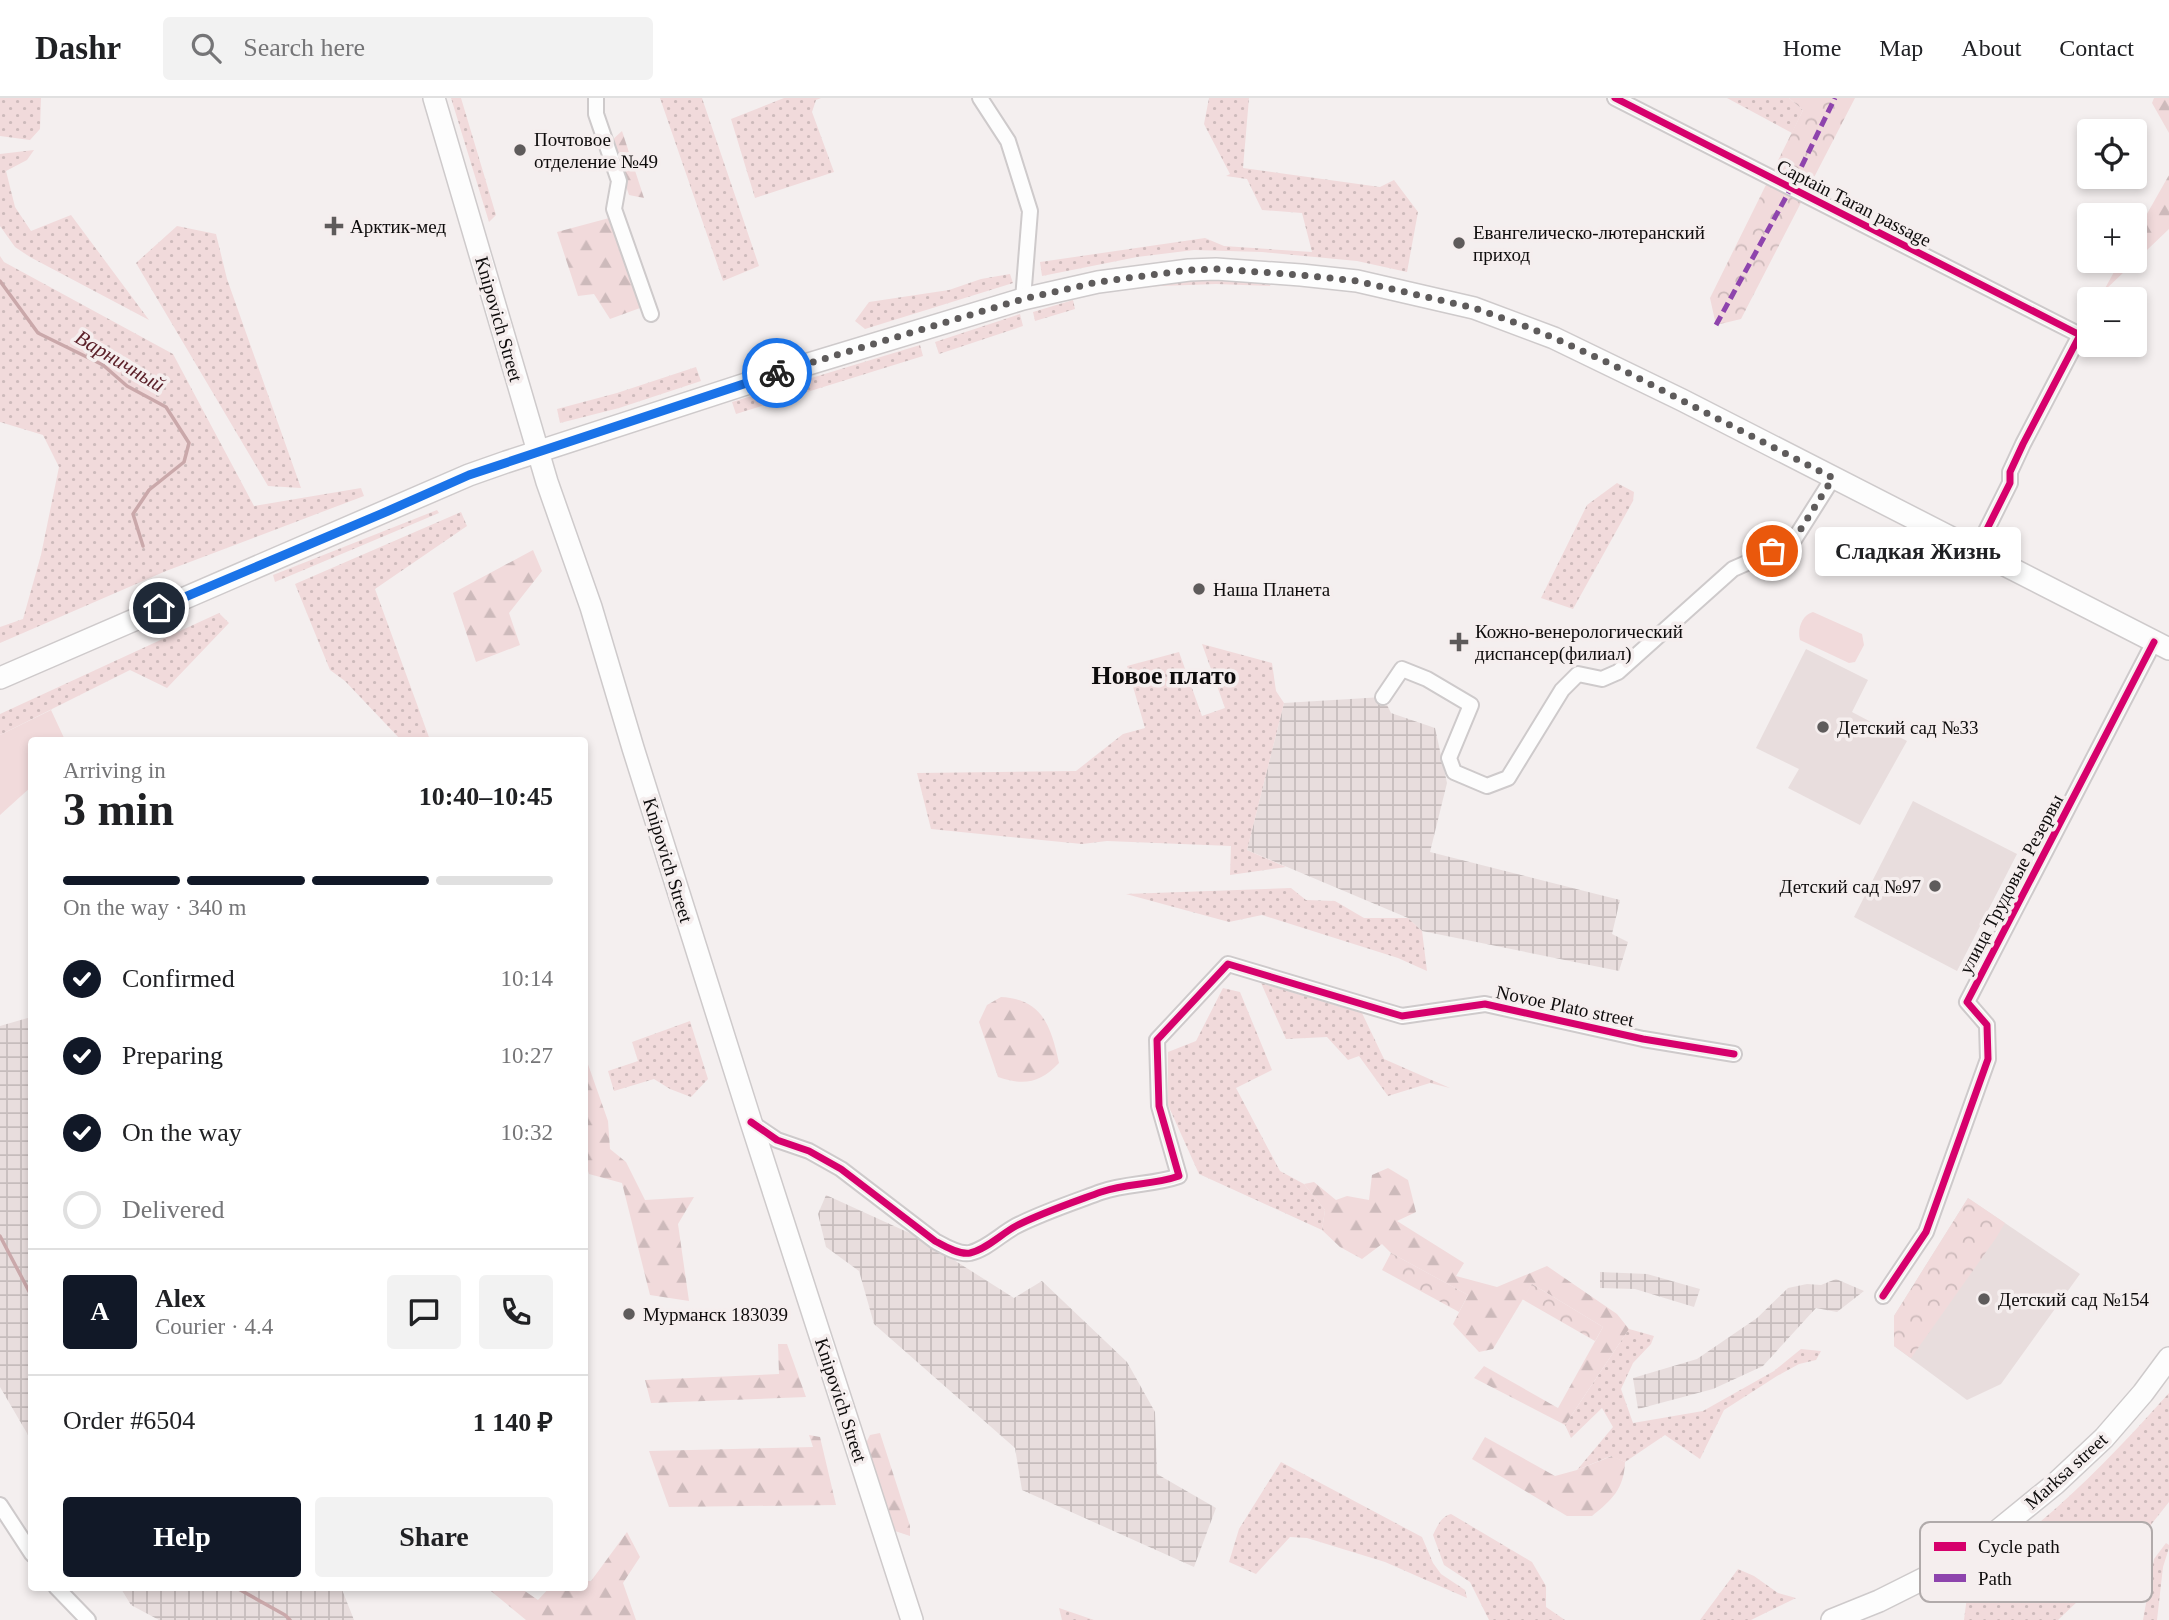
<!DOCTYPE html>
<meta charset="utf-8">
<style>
body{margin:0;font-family:"Times New Roman",serif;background:#f2f2f2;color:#202124;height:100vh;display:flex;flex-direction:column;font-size:26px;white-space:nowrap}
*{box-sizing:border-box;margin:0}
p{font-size:23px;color:#757577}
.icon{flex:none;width:38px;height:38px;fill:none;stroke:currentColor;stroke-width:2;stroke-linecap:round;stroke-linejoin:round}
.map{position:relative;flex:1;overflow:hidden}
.panel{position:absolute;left:28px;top:639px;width:560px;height:854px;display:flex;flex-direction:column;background:#fff;border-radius:7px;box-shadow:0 4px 10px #0003}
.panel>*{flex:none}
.buttons{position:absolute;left:2077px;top:21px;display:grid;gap:14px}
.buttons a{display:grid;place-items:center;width:70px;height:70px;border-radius:7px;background:#fff;box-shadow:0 4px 10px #0003;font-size:35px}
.pin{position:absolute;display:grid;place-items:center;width:60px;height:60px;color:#fff;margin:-30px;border:4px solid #fff;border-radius:50%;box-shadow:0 2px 7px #0007}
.courier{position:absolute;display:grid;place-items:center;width:70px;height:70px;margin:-35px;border:5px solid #1a73e8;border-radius:50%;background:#fff;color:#222;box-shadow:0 2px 9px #0007}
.bubble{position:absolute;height:49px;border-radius:7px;background:#fff;box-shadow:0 4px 10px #0003;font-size:23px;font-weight:700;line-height:49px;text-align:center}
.summary em{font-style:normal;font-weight:700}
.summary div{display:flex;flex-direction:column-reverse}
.summary{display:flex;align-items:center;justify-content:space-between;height:119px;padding:0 35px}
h1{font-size:46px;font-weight:700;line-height:52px}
.bar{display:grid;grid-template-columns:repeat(4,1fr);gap:10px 7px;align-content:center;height:84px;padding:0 35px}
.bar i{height:9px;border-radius:5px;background:#e0e0e0}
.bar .on{background:#111827}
.bar p{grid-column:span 4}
.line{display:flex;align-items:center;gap:18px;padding:0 35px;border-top:2px solid #e0e0e0}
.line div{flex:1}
.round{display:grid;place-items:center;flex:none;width:74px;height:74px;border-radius:7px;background:#f2f2f2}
ol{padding:0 35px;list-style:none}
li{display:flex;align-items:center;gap:21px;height:77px}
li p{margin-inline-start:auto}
li .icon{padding:7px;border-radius:50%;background:#111827;color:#fff;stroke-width:4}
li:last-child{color:#757577}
li i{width:38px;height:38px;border:4px solid #e0e0e0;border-radius:50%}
.button{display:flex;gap:14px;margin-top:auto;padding:14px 35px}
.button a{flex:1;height:80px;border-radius:7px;background:#111827;color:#fff;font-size:28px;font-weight:700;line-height:80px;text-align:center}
.button a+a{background:#f2f2f2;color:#202124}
header{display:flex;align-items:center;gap:42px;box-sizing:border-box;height:98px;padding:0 35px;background:#fff;border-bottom:2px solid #e0e0e0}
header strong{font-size:33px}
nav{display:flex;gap:38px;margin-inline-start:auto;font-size:24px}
.search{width:490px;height:63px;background:#f2f2f2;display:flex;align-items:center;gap:18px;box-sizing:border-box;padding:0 24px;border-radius:7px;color:#757577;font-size:26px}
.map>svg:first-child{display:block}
.built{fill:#e8dddd}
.industrial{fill:url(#industrial-grid)}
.grass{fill:url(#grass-dots)}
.forest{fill:url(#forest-firs)}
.park{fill:url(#park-crowns)}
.pitch{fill:#f1dadb}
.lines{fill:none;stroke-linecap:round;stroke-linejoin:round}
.stream{stroke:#caa8aa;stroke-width:3.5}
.street-casing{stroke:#cecacb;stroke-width:18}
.secondary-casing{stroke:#cecacb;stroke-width:24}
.street{stroke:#fdfdfd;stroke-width:14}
.secondary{stroke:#fdfdfd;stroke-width:21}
.quiet{stroke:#8e44ad;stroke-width:5;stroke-dasharray:10 5;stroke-linecap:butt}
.cycleway-casing{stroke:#f5eeee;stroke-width:11}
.cycleway{stroke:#d6006c;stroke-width:7}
.done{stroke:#5e5b5b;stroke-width:7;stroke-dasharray:0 12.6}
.route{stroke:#1a73e8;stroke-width:9}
.poi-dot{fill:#5e5b5b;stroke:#f5eeee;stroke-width:2.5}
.labels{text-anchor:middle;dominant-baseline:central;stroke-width:7;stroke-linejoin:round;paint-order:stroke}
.poi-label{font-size:19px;fill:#0e0c0c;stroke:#f5eeee;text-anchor:start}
.street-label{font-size:19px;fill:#0e0c0c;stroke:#f5eeee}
.water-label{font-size:21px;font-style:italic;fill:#5b2029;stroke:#f5eeee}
.district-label{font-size:26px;font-weight:bold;fill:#0e0c0c;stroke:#f5eeee}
.key{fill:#f5eeee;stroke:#b0aaaa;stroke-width:2}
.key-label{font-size:19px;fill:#0e0c0c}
</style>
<header>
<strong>Dashr</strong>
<div class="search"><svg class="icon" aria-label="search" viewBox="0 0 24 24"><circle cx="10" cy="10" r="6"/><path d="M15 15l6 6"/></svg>Search here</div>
<nav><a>Home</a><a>Map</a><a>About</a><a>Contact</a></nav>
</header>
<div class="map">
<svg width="2169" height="1522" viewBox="0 0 2169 1522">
<defs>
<pattern id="industrial-grid" width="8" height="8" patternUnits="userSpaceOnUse" patternTransform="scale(1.75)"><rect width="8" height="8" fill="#e8dddd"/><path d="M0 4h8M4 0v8" fill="none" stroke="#c6bcbc"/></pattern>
<pattern id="grass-dots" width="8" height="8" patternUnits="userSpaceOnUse" patternTransform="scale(1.75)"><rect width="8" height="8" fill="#f1dadb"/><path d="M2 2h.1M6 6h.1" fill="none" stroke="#cdbabb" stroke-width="1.8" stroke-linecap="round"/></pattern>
<pattern id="forest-firs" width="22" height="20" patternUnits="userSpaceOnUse" patternTransform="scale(1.75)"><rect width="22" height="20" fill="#f1dadb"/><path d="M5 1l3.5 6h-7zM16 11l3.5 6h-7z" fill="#cdbabb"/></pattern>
<pattern id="park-crowns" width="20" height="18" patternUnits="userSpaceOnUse" patternTransform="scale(1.75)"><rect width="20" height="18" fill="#f1dadb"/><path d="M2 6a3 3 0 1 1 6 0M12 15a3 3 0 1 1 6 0" fill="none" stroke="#cdbabb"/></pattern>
</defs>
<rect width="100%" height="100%" fill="#f4efef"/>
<path class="built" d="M1806,551L1868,582L1852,614L1907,643L1860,727L1788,690L1799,671L1756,650Z
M1913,703L2017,756L1957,873L1854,819Z
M1968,1100L2080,1176L2001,1286L1967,1302L1894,1248V1218Z"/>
<path class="industrial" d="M1383,599L1391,615L1435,630L1447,685L1430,754L1620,802L1612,836L1628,844L1619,873L1422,833L1408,820L1247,752L1284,605Z
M31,919H32L31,1342L0,1289V928Z
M826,1097L916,1138L1014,1200L1042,1183L1127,1264L1155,1314L1157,1376L1216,1410L1194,1469L1022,1392L1015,1350L874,1226L859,1173L826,1149L818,1116Z
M1600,1174L1647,1176L1700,1191L1694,1209L1635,1191L1600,1190Z
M1836,1181L1864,1193L1837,1214L1816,1210L1763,1268L1713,1291L1638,1311L1633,1280L1697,1261L1757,1220L1788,1190L1807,1186L1821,1187Z
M120,1489H341L354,1522H159L131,1507Z"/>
<path class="grass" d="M0,0H41L40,31L30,42L0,38Z
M451,0H461L496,117L489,124Z
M660,0H702L759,168L723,183Z
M784,0H821L816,2L812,14L834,74L755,100L731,21Z
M1209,0H1249L1243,70L1380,89L1394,82L1418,114L1407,174L1357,163L1262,154L1194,152L1137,159L1042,178L1040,164L1205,140L1224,148L1312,154L1302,115L1262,112L1247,81L1226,78L1230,76L1204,26Z
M1727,0H1789L1803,12L1792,35Z
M34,52L27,62L6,73L15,109L31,133L71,117L149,222L30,159L15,149L0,128V56Z
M177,128L216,136L227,181L301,390L268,388L136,165Z
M0,158L4,164L173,256L254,408L361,390L364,398L166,473L0,545V529L23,521L41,457L59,369L43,337L0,324Z
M1010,176L1013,185L865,231L855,223L869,204L949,192L981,181Z
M1274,177L1270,188L1216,186L1135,189L1110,183Z
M1073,202L1075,211L1035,223L1033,214Z
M1020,216L1023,228L939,256L935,244Z
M920,247L923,258L736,316L732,304Z
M696,269L701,283L619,310L560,325L557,311L617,295Z
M1617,385L1634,394L1633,403L1573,511L1541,500L1587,407Z
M437,412L439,415L275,484L273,477Z
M461,414L467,428L375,491L430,642H401L345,583L330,572L295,486Z
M219,515L229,525L167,590L130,572L0,637V616Z
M1202,546L1272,565L1276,593L1284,605L1247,752L1286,769L1230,777L1231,748L1107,743L1082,746L931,731L917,675L1076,673L1123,636L1145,630L1127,568L1179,554L1202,618L1225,610Z
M1291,790L1306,802L1335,803L1364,820H1408L1422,833L1427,873L1398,860L1262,817L1229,824L1126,796Z
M1261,885L1362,915L1384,961L1450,990L1430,985L1388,998L1359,958L1348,962L1327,939L1286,941Z
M1223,890L1240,894L1272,972L1236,990L1280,1073L1304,1086L1325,1112L1322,1132L1199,1076L1168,1007V954L1196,943Z
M690,923L708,981L691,999L670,991L654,981L614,993L608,973L638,963L632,944Z
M1629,1231L1654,1238L1651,1246L1633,1265L1621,1291L1633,1325L1703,1313L1774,1273L1801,1251L1821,1253L1816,1262L1799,1266L1777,1278L1724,1312L1700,1361L1665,1337L1625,1364L1611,1358L1577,1372L1613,1329L1602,1310L1571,1340L1565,1327Z
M2169,1295V1404L2146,1433L2101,1481L2058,1522H1964L1970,1475C2046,1428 2110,1361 2169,1295Z
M1281,1364L1422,1439L1433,1465L1441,1476L1465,1492L1467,1500L1385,1464L1307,1440L1290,1439L1256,1476L1229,1464L1239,1431Z
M1451,1416L1532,1464L1546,1488V1509L1565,1522H1489L1470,1484L1444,1467L1433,1437C1437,1429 1441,1418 1451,1416Z
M2166,1445L2169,1447V1450L2163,1469L2157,1522H2143L2154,1461Z
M1738,1471L1754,1478L1778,1495L1796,1500L1751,1522H1700Z
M1059,1510L1094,1522H1062Z"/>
<path class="forest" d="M2154,0H2169V35L2152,5Z
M622,33L644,100L629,97L611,43Z
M2169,77V131L2103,194L2120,163H2135V137Z
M613,119L640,210L610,221L594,196L578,198L557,134Z
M533,452L542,473L509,515L520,547L476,564L453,495Z
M1001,899C1043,901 1051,929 1059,965C1040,985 1024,988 998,979L979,924L987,907Z
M584,955L608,1023L610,1051L626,1064L645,1102L694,1099L678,1126L689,1203L650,1197L622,1085L589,1076L584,1060Z
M1388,1070L1408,1082L1416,1114L1397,1123L1464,1165L1456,1178L1497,1189L1547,1168L1617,1216L1629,1231L1565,1327L1474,1280L1484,1268L1558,1310L1603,1229L1532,1186L1493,1251L1479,1254L1453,1226L1468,1197L1391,1155L1382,1146L1362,1161L1340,1149L1322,1132L1325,1112L1304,1086L1314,1084L1336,1102L1347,1098L1369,1102L1372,1077Z
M778,1246H787L806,1299L651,1305L645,1282L779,1276Z
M880,1335L910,1428V1438L895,1433L866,1345L870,1337Z
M809,1337L820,1339L836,1407L669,1409L649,1353L813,1349Z
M1485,1339L1555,1378L1577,1372L1612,1358L1625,1364C1624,1391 1612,1402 1592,1418H1567L1472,1361Z
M627,1434L640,1459L623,1485L636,1522H526L486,1489H519L538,1502L550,1489H584L585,1483H591Z"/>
<path class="park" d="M1789,0H1855L1741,221L1716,227L1710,200L1803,12Z
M1968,1100L2005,1125L1996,1140L1911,1260L1894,1248V1218Z
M1391,1155L1468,1197L1459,1214L1382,1172Z
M1532,1186L1603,1229L1595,1243L1522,1201Z"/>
<path class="pitch" d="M1813,514L1862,536L1864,547L1855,564L1849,565L1800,542C1797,531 1802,517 1813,514Z
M51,612L65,642H32L31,689L0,717V637Z"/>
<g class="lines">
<path class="stream" d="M0,183L38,235L103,267L127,288L166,309L189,345L184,364L149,392L133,416L143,448
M0,1138L32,1199
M235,1489L285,1517L290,1522"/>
<g class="street-casing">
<path id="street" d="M596,0V16L619,83L614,111L651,216
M980,0L1008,43L1030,113L1023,201
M1615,0L2080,237L2023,346L2010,374V385L1976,453
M1383,599L1402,571L1427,581L1471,607L1449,660L1454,674L1487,688L1508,680L1562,592L1578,576L1602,581L1618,574L1733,471L1792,445L1833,380
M752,1025L777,1042L809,1053L841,1071L935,1143C944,1148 959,1157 970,1155C987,1151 1001,1136 1016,1128C1041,1115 1074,1104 1101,1094C1127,1085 1154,1087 1179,1078L1159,1008L1157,942L1228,866L1402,918L1485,906L1643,941L1734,956
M1883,1198L1926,1134L1988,961L1987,927L1967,904L2154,544
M0,1407L32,1456
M56,1489L88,1522"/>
</g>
<g class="secondary-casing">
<path id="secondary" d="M434,0L547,384L591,509L633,650L751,1024L912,1522
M0,580L469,377L506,364L792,271L1023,201L1098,184L1189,172L1216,171L1301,177L1357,183L1474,210L1554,240L1682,302L2169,551
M1832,1522L1879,1503L1945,1470L1996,1434L2055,1386L2104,1340L2143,1295L2169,1260"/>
</g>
<use href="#street" class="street"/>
<use href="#secondary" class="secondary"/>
<path class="quiet" d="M1716,227L1791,90L1835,0"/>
<g class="cycleway-casing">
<path id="cycleway" d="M1615,0L2080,237L2023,346L2010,374V385L1976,453
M751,1024L777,1042L809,1053L841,1071L935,1143C944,1148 959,1157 970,1155C987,1151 1001,1136 1016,1128C1041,1115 1074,1104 1101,1094C1127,1085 1154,1087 1179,1078L1159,1008L1157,942L1228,866L1402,918L1485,906L1643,941L1734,956
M1883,1198L1926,1134L1988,961L1987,927L1967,904L2154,544"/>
</g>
<use href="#cycleway" class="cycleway"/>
</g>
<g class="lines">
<path class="done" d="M777,275L1023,201L1098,184L1189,172L1216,171L1301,177L1357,183L1405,194L1474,210L1522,227L1554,240L1611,266L1833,380L1792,445L1772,453"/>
<path class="route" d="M159,510L388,413L469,377L777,275"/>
</g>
<g class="poi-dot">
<circle cx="520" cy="52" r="7"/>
<path d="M330.5 117.5h7v7h7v7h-7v7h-7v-7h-7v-7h7z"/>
<circle cx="1459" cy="145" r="7"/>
<circle cx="1199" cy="491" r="7"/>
<path d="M1455.5 533.5h7v7h7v7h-7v7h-7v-7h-7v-7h7z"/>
<circle cx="1823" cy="629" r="7"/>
<circle cx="1935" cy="788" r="7"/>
<circle cx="1984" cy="1201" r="7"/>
<circle cx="629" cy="1216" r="7"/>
</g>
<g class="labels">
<g class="poi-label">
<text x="534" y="41">Почтовое<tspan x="534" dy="22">отделение №49</tspan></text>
<text x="350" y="128">Арктик-мед</text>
<text x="1473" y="134">Евангелическо-лютеранский<tspan x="1473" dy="22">приход</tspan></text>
<text x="1213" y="491">Наша Планета</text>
<text x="1475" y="533">Кожно-венерологический<tspan x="1475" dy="22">диспансер(филиал)</tspan></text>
<text x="1837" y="629">Детский сад №33</text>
<text x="1921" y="788" text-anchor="end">Детский сад №97</text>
<text x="1998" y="1201">Детский сад №154</text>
<text x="643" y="1216">Мурманск 183039</text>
</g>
<g class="street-label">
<text transform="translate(1854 105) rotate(27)">Captain Taran passage</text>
<text transform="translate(499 221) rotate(74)">Knipovich Street</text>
<text transform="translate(668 762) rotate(73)">Knipovich Street</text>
<text transform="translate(2011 786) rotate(-62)">улица Трудовые Резервы</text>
<text transform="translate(1565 908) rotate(12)">Novoe Plato street</text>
<text transform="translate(841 1302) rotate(72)">Knipovich Street</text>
<text transform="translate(2066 1373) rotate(-42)">Marksa street</text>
</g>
<g class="water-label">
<text transform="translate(120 263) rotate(31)">Варничный</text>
</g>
<g class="district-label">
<text x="1164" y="577">Новое плато</text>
</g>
</g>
<rect x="1920" y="1424" width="232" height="80" rx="10" class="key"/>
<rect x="1934" y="1444" width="32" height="9" fill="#d6006c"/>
<rect x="1934" y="1476" width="32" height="8" fill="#8e44ad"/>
<g class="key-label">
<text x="1978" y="1455">Cycle path</text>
<text x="1978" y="1487">Path</text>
</g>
</svg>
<div class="buttons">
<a><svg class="icon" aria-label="locate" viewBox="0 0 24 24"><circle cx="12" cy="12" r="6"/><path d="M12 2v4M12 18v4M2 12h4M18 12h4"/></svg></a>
<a>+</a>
<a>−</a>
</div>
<div class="pin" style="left:1772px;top:453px;background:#ea580c"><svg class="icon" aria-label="bag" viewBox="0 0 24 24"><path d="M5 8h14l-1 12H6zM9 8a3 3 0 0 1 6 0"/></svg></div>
<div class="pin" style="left:159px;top:510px;background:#1f2937"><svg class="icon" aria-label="home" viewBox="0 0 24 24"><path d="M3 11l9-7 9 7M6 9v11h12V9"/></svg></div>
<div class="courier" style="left:777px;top:275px"><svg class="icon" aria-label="bike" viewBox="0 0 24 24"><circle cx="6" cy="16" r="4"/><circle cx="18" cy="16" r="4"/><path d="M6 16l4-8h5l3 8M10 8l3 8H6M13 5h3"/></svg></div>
<div class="bubble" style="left:1815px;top:429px;width:206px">Сладкая Жизнь</div>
<section class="panel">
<div class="summary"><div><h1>3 min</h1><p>Arriving in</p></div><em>10:40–10:45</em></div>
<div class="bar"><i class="on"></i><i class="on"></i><i class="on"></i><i></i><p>On the way · 340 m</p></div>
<ol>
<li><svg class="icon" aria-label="check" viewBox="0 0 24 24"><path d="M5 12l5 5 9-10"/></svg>Confirmed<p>10:14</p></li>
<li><svg class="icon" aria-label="check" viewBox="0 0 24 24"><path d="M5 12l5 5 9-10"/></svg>Preparing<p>10:27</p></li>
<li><svg class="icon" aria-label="check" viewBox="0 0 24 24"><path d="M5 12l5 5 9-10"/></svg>On the way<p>10:32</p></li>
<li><i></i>Delivered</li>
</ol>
<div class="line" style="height:126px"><b class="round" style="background:#111827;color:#fff">A</b><div><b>Alex</b><p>Courier · 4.4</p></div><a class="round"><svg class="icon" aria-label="chat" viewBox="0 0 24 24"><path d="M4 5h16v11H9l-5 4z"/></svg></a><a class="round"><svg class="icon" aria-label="phone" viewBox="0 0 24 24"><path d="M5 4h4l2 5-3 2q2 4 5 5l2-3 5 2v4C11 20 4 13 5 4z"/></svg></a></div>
<div class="line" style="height:91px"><div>Order #6504</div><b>1 140 ₽</b></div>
<div class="button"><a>Help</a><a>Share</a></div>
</section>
</div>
